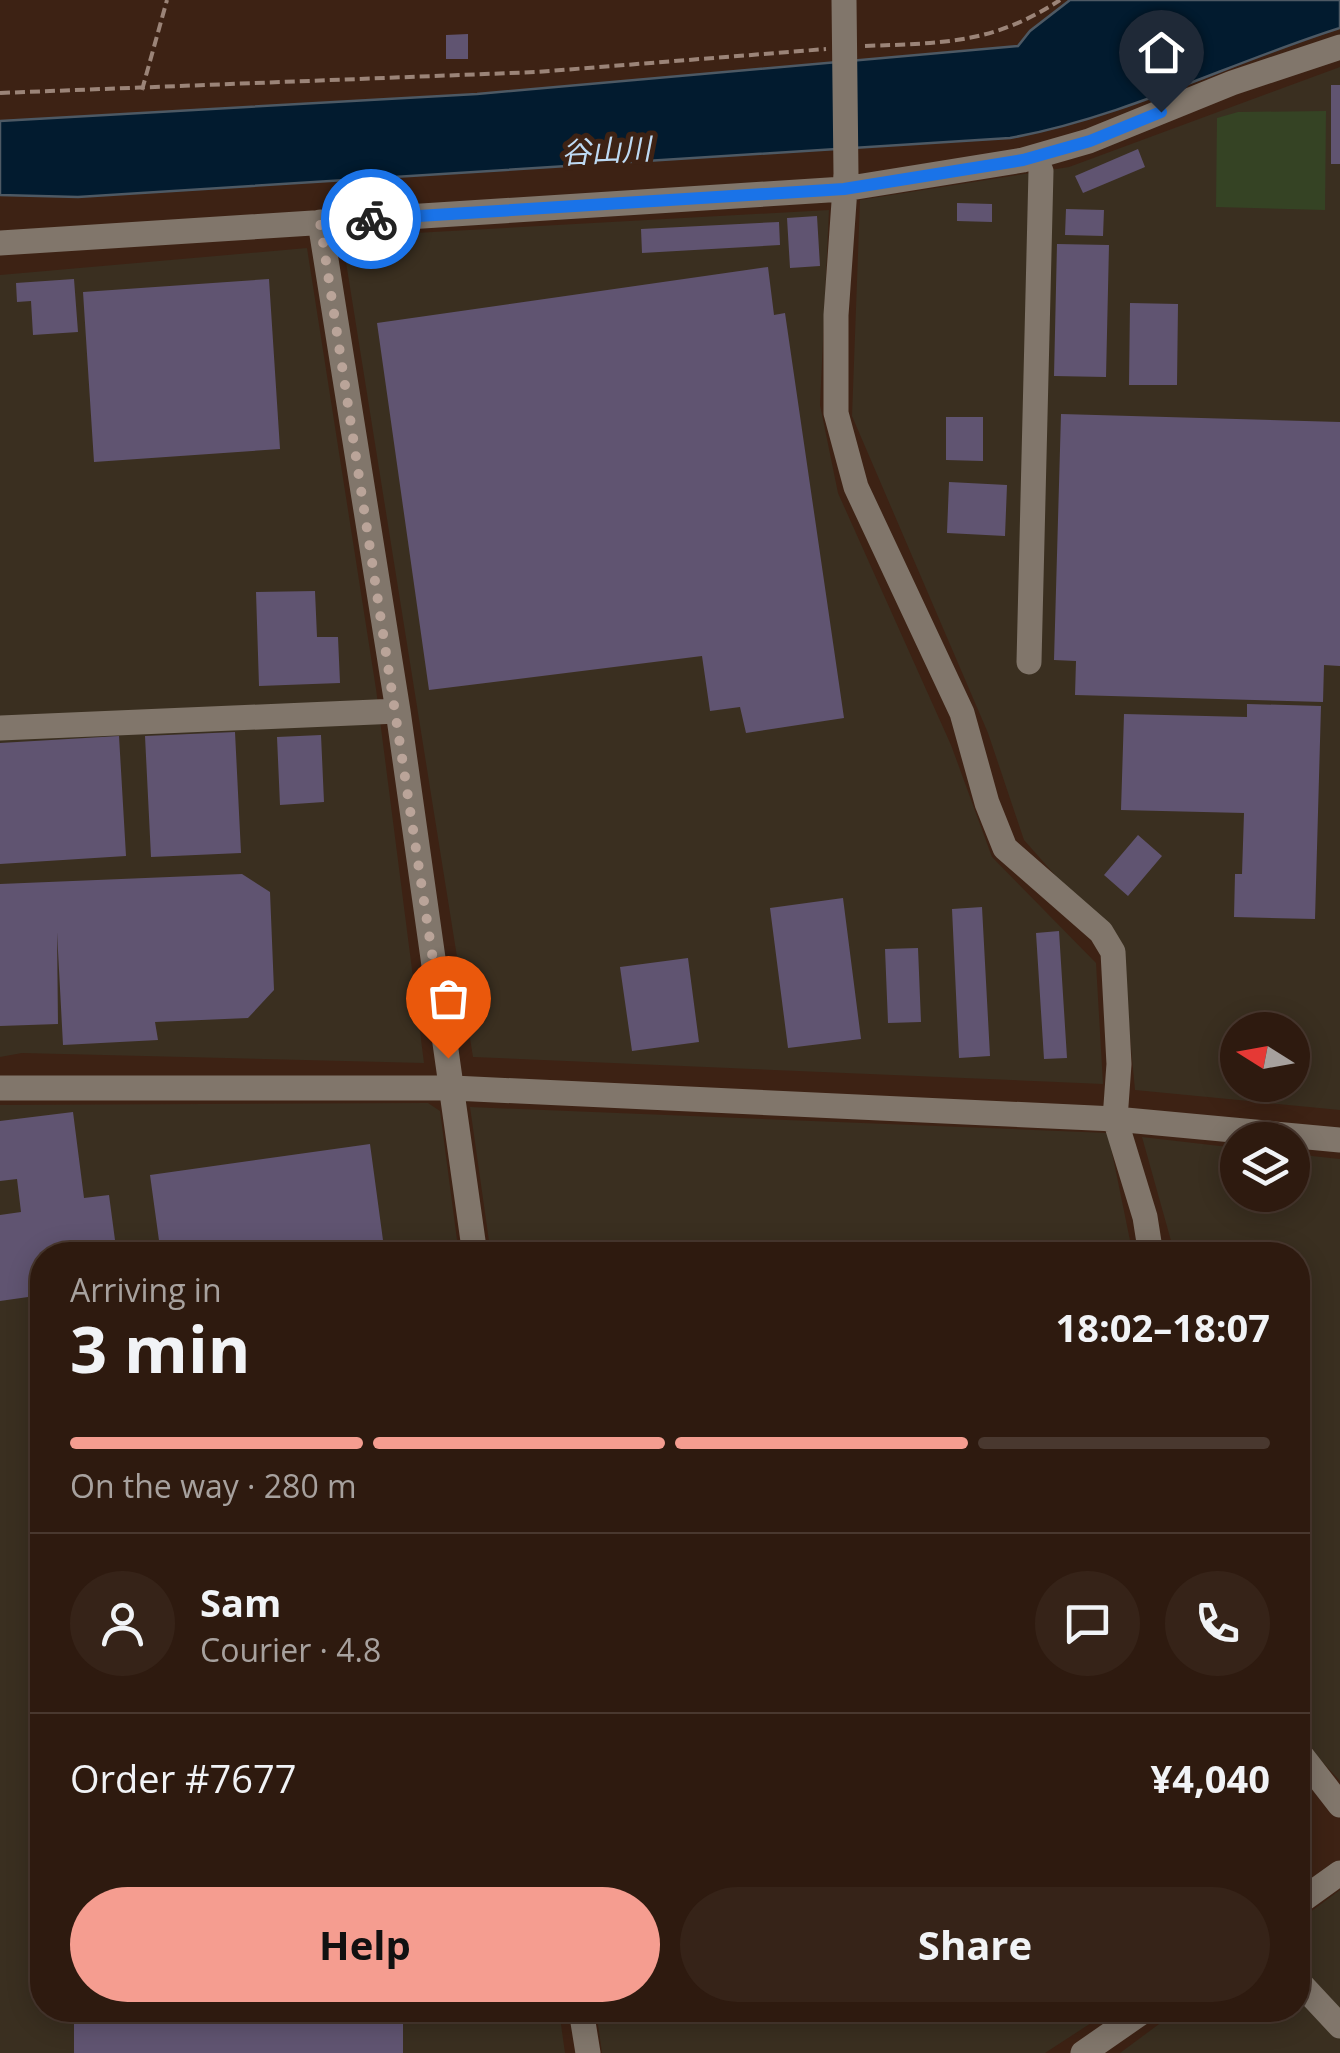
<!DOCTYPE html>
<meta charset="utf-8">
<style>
body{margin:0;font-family:"Open Sans","Noto Sans JP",sans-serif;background:#362318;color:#f1f3f6;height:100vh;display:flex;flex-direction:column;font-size:38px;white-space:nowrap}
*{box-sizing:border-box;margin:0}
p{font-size:32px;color:#a7a19e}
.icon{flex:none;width:55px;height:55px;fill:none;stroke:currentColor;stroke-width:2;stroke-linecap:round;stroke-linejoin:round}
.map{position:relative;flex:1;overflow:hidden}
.sheet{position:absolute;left:30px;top:1242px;width:1280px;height:780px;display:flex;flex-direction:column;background:#2e1a0f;border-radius:40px;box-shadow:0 5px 25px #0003,0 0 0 2px #49382f}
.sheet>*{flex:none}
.needle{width:65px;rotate:281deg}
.fabs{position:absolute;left:1220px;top:1012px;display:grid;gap:20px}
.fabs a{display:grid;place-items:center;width:90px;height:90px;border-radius:50%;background:#2e1a0f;box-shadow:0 5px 25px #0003,0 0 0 2px #49382f;font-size:50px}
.pin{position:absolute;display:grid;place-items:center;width:85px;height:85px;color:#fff;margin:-102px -42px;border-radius:50% 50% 50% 0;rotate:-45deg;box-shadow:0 0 10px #0007}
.pin .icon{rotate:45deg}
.courier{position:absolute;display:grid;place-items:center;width:100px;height:100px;margin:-50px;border:8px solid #1a73e8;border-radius:50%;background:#fff;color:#222;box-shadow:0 2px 12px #0007}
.headline em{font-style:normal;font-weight:700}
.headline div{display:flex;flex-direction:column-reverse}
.headline{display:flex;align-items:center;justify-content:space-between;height:170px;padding:0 40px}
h1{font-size:65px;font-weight:700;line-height:75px}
.bar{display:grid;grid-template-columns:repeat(4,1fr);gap:15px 10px;align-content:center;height:120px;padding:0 40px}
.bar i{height:12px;border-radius:8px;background:#49382f}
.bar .current{background:#f59d90}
.bar p{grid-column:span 4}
.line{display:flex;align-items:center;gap:25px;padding:0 40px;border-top:2px solid #49382f}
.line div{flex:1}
.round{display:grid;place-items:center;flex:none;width:105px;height:105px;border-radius:52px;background:#362318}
.action{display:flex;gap:20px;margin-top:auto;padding:20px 40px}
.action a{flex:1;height:115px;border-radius:60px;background:#f59d90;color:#111;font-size:40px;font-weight:700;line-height:115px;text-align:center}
.action a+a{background:#362318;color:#f1f3f6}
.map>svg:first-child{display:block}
.industrial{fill:#3a2f20;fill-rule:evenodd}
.green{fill:#354324}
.water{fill:#021b2f;stroke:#4d5964;stroke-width:2.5}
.building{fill:#605471}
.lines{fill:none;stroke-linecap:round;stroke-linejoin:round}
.path{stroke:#9b8478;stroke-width:4;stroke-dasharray:10 5;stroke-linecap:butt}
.minor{stroke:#81766b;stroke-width:25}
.done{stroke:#baa499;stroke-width:10;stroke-dasharray:0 18}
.route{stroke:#1a73e8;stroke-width:12}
.labels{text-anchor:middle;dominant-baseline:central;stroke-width:10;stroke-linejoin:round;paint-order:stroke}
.water-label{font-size:30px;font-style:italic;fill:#bedaf3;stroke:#3d2214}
</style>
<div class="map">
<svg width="1340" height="2053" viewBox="0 0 1340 2053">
<rect width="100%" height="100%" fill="#3d2214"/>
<path class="industrial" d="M1340,67V1110L1135,1090L1122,951L1024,840L988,733L852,416L860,200L1069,167ZM1238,1030H1292V1085H1238Z
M829,210L820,405L838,493L951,745L992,857L1096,963L1103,1084L473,1057L342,237Z
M307,248L376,689L424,1063L22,1053L0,1057V275Z
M428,1103L440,1111L459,1255H42V2010H559L565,2053H0V1105Z
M470,1107L1108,1133L1133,1255H491Z
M1142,1137L1237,1148L1238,1195H1292L1293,1154L1340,1159V1781L1316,1755L1298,1723V1255H1175Z
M1340,1890V2053H1120L1178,2010H1298V1921Z
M596,2010H1111L1045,2053H602Z"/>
<path class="green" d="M1326,111L1325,210L1216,207L1217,118L1238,112Z"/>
<path class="water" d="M1070,0H1340V28C1229,63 1125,117 1010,138L78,197L0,195V121L477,94L1018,46L1030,31Z"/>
<path class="building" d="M468,34V59H446V35Z
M1331,85H1340V164H1331Z
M1138,149L1145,167L1083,193L1075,176Z
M957,203L992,204V222L957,221Z
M1066,209L1104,210L1103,236L1065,235Z
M817,216L820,266L790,268L787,218Z
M779,222L780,245L642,253L641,229Z
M1057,244L1109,245L1106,377L1054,376Z
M768,267L774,315L785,313L844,718L746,733L740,707L710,711L702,656L429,690L377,323Z
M74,279L78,332L33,335L31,301L17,302L16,283Z
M269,279L280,449L94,462L83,292Z
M1130,303L1178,304L1177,385H1129Z
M1061,414L1340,422V666L1324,665L1323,702L1075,695L1076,661L1054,660Z
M946,417H983V461L946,460Z
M949,482L1007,485L1005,536L947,533Z
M315,591L317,637H338L340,683L259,686L256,592Z
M1247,704L1321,706L1315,919L1234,917L1235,874H1242L1244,813L1121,810L1124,714L1247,717Z
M235,732L241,853L151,857L145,736Z
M321,735L324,802L280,805L277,737Z
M119,736L126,856L0,864V743Z
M1138,835L1162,856L1128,896L1104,875Z
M242,874L270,892L274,990L248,1018L155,1022L158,1040L63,1045L57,932L58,1024L0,1026V884Z
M843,898L861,1039L788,1048L770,908Z
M982,907L990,1056L959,1058L952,909Z
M1059,931L1067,1058L1044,1059L1036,933Z
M918,948L921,1022L888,1023L885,949Z
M688,958L699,1042L632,1051L620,967Z
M73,1112L84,1198L109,1195L117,1255H42V1295L0,1301V1215L21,1212L17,1179L0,1181V1121Z
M370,1144L385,1255H161L150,1175Z
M74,2010H403V2053H74Z"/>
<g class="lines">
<path class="path" d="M865,46C943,43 993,44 1060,0
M142,90L167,0
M0,93L537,72L826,49"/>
<path class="minor" d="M844,0L846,174L836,315V413L856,487L962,713L987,803L1005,848L1101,932L1113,952L1119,1064L1115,1119L1145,1217L1151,1255
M320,222L398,711L475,1255
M0,243L844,189L1023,160L1089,141L1232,83L1340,47
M1029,662L1041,171
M0,728L398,711
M0,1088H453L1115,1119L1340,1140
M1298,1751L1340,1805
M1298,1903L1340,1873
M1298,1981L1340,2026
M581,2010L588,2053
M1083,2053L1145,2010"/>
</g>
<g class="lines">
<path class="done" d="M371,219L320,222L448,1058"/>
<path class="route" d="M371,219L844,189L1023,160L1090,141L1161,112"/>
</g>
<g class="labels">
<g class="water-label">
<text transform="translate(606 150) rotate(-3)">谷山川</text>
</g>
</g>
</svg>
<div class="fabs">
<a><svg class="needle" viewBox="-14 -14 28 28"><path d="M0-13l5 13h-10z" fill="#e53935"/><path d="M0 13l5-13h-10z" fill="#a7a19e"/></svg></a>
<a><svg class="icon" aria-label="layers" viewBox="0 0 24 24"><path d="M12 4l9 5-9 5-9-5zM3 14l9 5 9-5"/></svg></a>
</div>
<div class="pin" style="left:448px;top:1058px;background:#ea580c"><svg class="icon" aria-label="bag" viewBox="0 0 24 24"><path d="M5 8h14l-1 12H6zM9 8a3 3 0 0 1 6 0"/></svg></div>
<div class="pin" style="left:1161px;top:112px;background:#1f2937"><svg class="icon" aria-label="home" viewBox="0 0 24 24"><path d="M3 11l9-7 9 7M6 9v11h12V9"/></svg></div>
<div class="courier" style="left:371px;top:219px"><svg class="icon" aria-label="bike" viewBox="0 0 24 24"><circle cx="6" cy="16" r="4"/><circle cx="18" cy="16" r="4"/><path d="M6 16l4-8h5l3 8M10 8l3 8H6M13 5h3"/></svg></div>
<section class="sheet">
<div class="headline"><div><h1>3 min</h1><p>Arriving in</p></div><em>18:02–18:07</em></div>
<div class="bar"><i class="current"></i><i class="current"></i><i class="current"></i><i></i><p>On the way · 280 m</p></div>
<div class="line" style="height:180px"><a class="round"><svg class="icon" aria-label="person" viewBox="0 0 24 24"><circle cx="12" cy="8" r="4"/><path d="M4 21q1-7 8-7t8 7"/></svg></a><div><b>Sam</b><p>Courier · 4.8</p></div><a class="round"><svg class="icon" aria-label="chat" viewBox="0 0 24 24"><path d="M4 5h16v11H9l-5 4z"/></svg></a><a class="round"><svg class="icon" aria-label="phone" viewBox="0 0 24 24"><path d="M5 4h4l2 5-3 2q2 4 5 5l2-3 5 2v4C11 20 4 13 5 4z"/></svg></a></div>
<div class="line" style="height:130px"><div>Order #7677</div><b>¥4,040</b></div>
<div class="action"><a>Help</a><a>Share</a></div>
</section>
</div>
